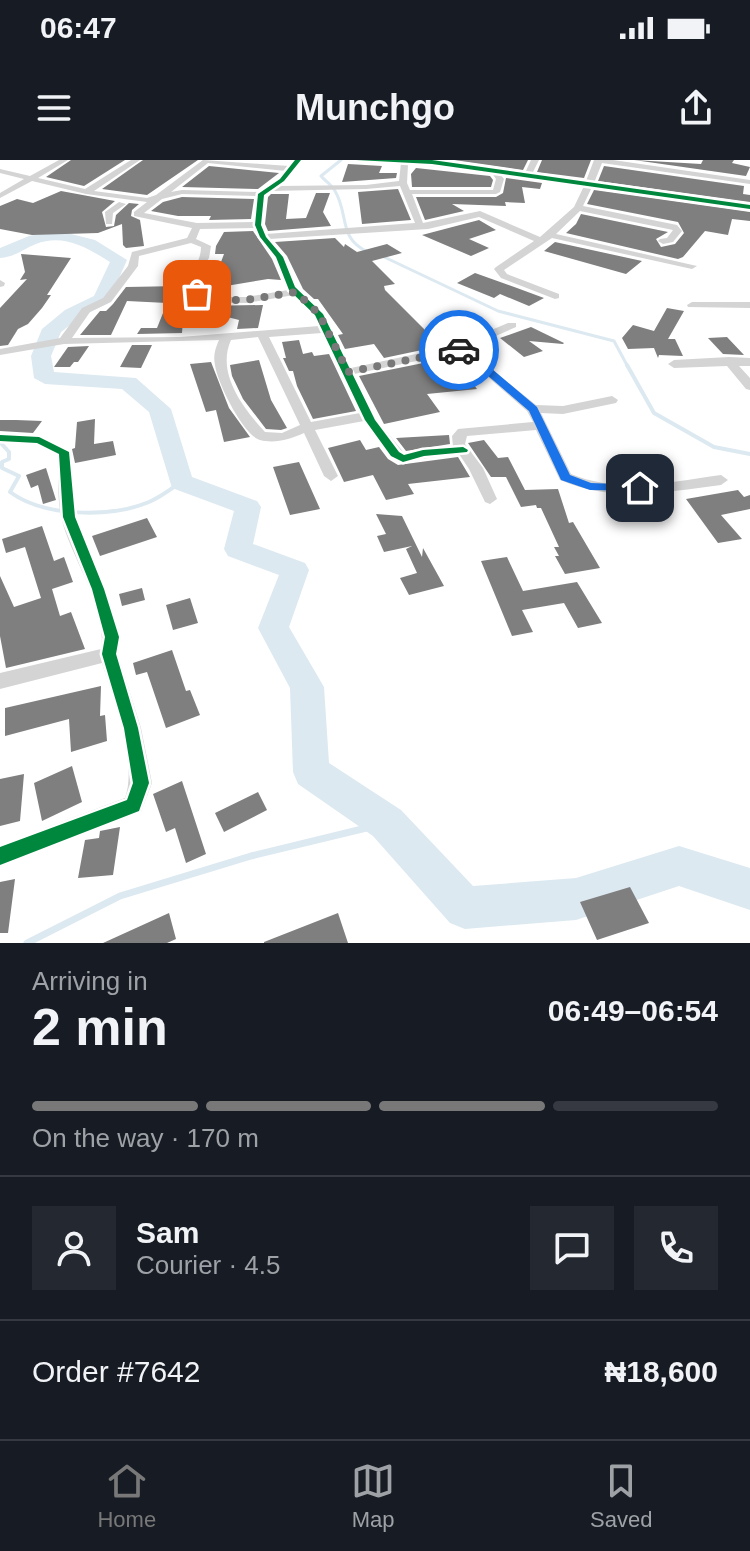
<!DOCTYPE html>
<meta charset="utf-8">
<style>
body{margin:0;font-family:Helvetica,sans-serif;background:#242831;color:#f1f3f6;height:100vh;display:flex;flex-direction:column;font-size:30px;white-space:nowrap}
*{box-sizing:border-box;margin:0}
p{font-size:26px;color:#9ea1a6}
.icon{flex:none;width:44px;height:44px;fill:none;stroke:currentColor;stroke-width:2;stroke-linecap:round;stroke-linejoin:round}
.map{position:relative;height:783px;overflow:hidden}
.details{display:flex;flex-direction:column;background:#171b24;flex:1}
.details>*{flex:none}
.pin{position:absolute;display:grid;place-items:center;width:68px;height:68px;color:#fff;margin:-34px;border-radius:16px;box-shadow:0 4px 12px #0006}
.courier{position:absolute;display:grid;place-items:center;width:80px;height:80px;margin:-40px;border:6px solid #1a73e8;border-radius:50%;background:#fff;color:#222;box-shadow:0 2px 10px #0007}
.overview em{font-style:normal;font-weight:700}
.overview div{display:flex;flex-direction:column-reverse}
.overview{display:flex;align-items:center;justify-content:space-between;height:136px;padding:0 32px}
h1{font-size:52px;font-weight:700;line-height:60px}
.bar{display:grid;grid-template-columns:repeat(4,1fr);gap:12px 8px;align-content:center;height:96px;padding:0 32px}
.bar i{height:10px;border-radius:6px;background:#363941}
.bar .selected{background:#787878}
.bar p{grid-column:span 4}
.line{display:flex;align-items:center;gap:20px;padding:0 32px;border-top:2px solid #363941}
.line div{flex:1}
.round{display:grid;place-items:center;flex:none;width:84px;height:84px;border-radius:0px;background:#242831}
.status{display:flex;justify-content:space-between;align-items:center;height:56px;padding:0 40px;background:#171b24;direction:ltr}
.status svg{height:22px;fill:currentColor}
header{display:flex;justify-content:space-between;align-items:center;height:104px;padding:0 32px;background:#171b24;font-size:36px;font-weight:700}
.tab-bar{display:flex;justify-content:space-around;align-items:center;height:112px;border-top:2px solid #363941;background:#171b24;font-size:22px;color:#9ea1a6}
.tab-bar a{display:grid;justify-items:center;gap:4px}
.tab-bar .selected{color:#787878}
.map>svg:first-child{display:block}
.lines{fill:none;stroke-linecap:round;stroke-linejoin:round}
.stream-far2{stroke:#dce9f1;stroke-width:3}
.stream-far1{stroke:#dce9f1;stroke-width:4}
.stream{stroke:#dce9f1;stroke-width:7}
.river{fill:#dce9f1;fill-rule:evenodd}
.building{fill:#7f7f7f}
.street{fill:#d4d4d4;fill-rule:evenodd}
.cycleway-casing{stroke:#fff;stroke-width:5}
.cycleway{fill:#00873e;fill-rule:evenodd}
.route{fill:#1a73e8}
.done{stroke:#787878;stroke-width:8;stroke-dasharray:0 14.4}
</style>
<div class="status"><b>06:47</b><svg viewBox="0 0 49 12"><path d="M0 12V9h3v3zM5 12V6h3v6zM10 12V3h3v9zM15 12V0h3v12zM26 1h20v11H26zM47 4h2v5h-2z"/></svg></div>
<header><svg class="icon" aria-label="menu" viewBox="0 0 24 24"><path d="M4 6h16M4 12h16M4 18h16"/></svg>Munchgo<svg class="icon" aria-label="share" viewBox="0 0 24 24"><path d="M12 15V3M7 8l5-5 5 5M5 13v7h14v-7"/></svg></header>
<div class="map">
<svg width="750" height="783" viewBox="0 0 750 783">
<rect width="100%" height="100%" fill="#fff"/>
<g class="lines">
<path class="stream-far2" d="M341,0L321,16C325,21 332,25 335,31C349,54 338,79 368,92
M382,96L498,151L614,181L628,207"/>
<path class="stream-far1" d="M627,205L654,253L714,287L750,294
M0,282L9,292V299L2,302V308L19,316L10,332C44,357 110,358 149,342C161,337 171,329 181,322"/>
<path class="stream" d="M27,783L120,736L251,696L387,663"/>
<path class="river" d="M59,71L95,80L127,100L108,143L79,158L61,172L51,196L54,212L136,218L171,249L192,317L257,341L261,347L253,384L305,403L309,410L289,467L324,527L329,603L401,650L473,726L576,718L679,686L750,708V750L679,726L576,760L465,769L450,763L373,676L298,624L293,612L290,528L258,468L279,415L228,396L224,389L234,351L172,328L149,252L122,229L45,224L34,218L31,196L42,169L65,150L94,136L110,102C88,88 63,73 36,84C23,89 15,97 0,98V88L29,76Z"/>
</g>
<path class="building" d="M71,0H125L84,26L46,17Z
M143,0H198L147,35L102,29Z
M454,0H528L523,10Z
M542,0H591L584,18L537,12Z
M634,0L701,4L703,0H734L732,3L750,7L746,16Z
M348,4L382,6L379,13H397L396,18L342,22Z
M209,6L279,13L258,29L182,27Z
M604,6L744,26L743,34L750,35V42L598,21Z
M416,8L490,16L493,20L491,27H412L411,14Z
M506,18L542,23L540,29L522,27L525,43L505,42L506,46L452,44L464,51L425,60L416,37H496L503,33Z
M398,29L411,60L362,64L358,32Z
M594,30L750,52V61L732,59L728,75L705,71L683,97L678,99L566,73L576,64L581,54L668,72L656,79L661,87L675,84L684,73L678,62L587,44Z
M61,31L115,41L102,52L106,67L114,66L116,55L129,43L139,44L132,50L131,56L140,60L144,86L126,88L123,85L122,64L98,73L32,75L0,69V46L17,39L33,43Z
M316,33H330L323,52L331,66L268,71L265,64L268,37L271,34H289L286,59L306,58Z
M182,37L254,39L251,59L209,60L211,56H178L151,51L163,42Z
M479,60L496,70L469,79L489,88L471,96L422,75Z
M253,71L272,99L281,120L268,119L226,126V111L218,110L224,94H215L216,86L224,72Z
M335,78L344,87L345,84L357,92L387,84L402,93L372,101L395,124L384,126L385,130L441,186L384,198L374,184L345,189L338,175L343,174L318,139H314L303,129L287,96L275,82Z
M555,82L642,101L626,114L544,91Z
M21,94L71,98L47,135H51L42,148L28,164L18,169L8,185L0,186V148L27,119L20,120L25,112Z
M475,113L517,128L544,138L529,146L500,134L494,138L457,123Z
M181,126L184,146L182,173L137,174L141,168H157L167,143L127,141L111,175H80L100,151H106L113,144L126,127Z
M263,145L258,168L237,169L239,160L200,150L201,146Z
M667,148L684,151L668,179H675L683,196L659,195L658,198L654,188L628,189L622,178L633,165L654,171Z
M531,167L564,183L563,184L529,181L543,191L524,197L500,178Z
M727,177L744,195L723,194L708,178Z
M299,180L303,194L312,192L314,196L329,194L356,251L313,259L297,226L293,211H289L283,198H286L282,182Z
M132,185H152L141,208L120,207Z
M89,186L78,202H74L70,207H54L68,187Z
M453,197L477,229L427,234L440,252L384,264L359,216Z
M259,200L271,240L287,268L281,270L266,269L243,239L232,216L230,205Z
M211,202L229,248L250,277L224,282L216,250L206,252L190,204Z
M95,259L94,284L113,281L116,295L75,303L72,289L75,288L77,262Z
M0,260H16L42,261L33,273L0,271Z
M449,275L450,284L406,291L396,278Z
M360,280L366,290L379,287L388,299L398,305L458,297L470,317L408,324L414,334L386,340L373,315L344,322L328,288Z
M484,280L498,298L508,297L525,330L558,329L569,363L573,362L600,408L565,414L555,396H559L554,387H559L541,348H537L536,345L521,347L506,317H491L468,283Z
M299,302L320,349L290,355L273,307Z
M46,308L56,340L43,344L38,325L31,328L26,315Z
M738,330L744,337L750,335V349L721,355L742,379L718,383L686,339Z
M376,354L402,356L422,397L423,388L444,426L409,435L400,418L417,413L406,389L412,386L384,392L377,376L386,374Z
M147,358L157,377L100,396L92,376Z
M42,366L54,401L64,397L73,422L52,429L60,456L71,452L85,489L6,508L0,476V416L14,447L41,438L25,387L6,393L2,379Z
M507,397L523,431L577,422L602,463L578,468L564,443L522,450L533,472L512,476L481,401Z
M142,428L145,440L122,446L119,434Z
M190,438L198,463L173,470L166,445Z
M172,490L186,531L190,530L200,555L166,568L147,512L136,515L133,503Z
M101,526L100,556L105,555L107,581L71,592L69,559L5,576V548Z
M72,606L82,642L42,661L34,623Z
M24,614L20,661L0,666V619Z
M182,621L206,694L186,703L175,668L166,672L153,634Z
M258,632L267,650L224,672L215,653Z
M120,667L113,715L78,718L85,680L99,678L100,671Z
M15,719L8,773H0V722Z
M630,727L649,763L597,780L580,742Z
M169,753L176,779L167,783H103Z
M338,753L348,783H264V782Z"/>
<g class="lines">
<path class="street" d="M59,0H68L38,18L85,29L131,0H140L94,31L147,38L156,35L203,0L289,6L294,0H302L285,22L278,26L366,25L399,21L401,3L355,0H433L525,13L531,0H539L532,14L586,21L594,0H613L750,20V24L602,3L594,23L750,45V49L592,27L583,46L677,65L682,71L673,82L663,84L658,81L660,79L667,78L673,70L580,51L556,74L697,106L692,109L552,78L504,110L507,114L559,134V138L555,139L501,118L494,109L496,107L534,81L479,57L428,69L269,79L284,97L297,127L324,154L351,208L453,186L508,163H516V167L466,189L536,245L563,246L612,236L618,240L616,243L563,254L541,253L571,314C619,334 671,322 721,315L728,320L721,325C666,332 613,343 560,320L536,270L467,276L465,284L483,308L497,339L490,344L485,342L469,309L459,294L398,302L390,297L364,261L315,270L338,316L331,321L324,316L304,273C290,279 275,284 260,280C243,275 217,222 215,205C213,196 215,189 219,180L64,184L0,195V189L60,178L82,148L103,138L128,106L132,92L187,78L192,68L134,56V52L147,42L86,34L32,21L0,38V33L24,19L0,13V9L30,16ZM208,3L286,11L279,18L259,32L182,30L171,32ZM410,4L492,13L496,19L493,30H410L407,23L408,5ZM500,14L584,26L574,47L540,77L480,51L423,63L412,34H496L500,32L504,19ZM400,26L415,63L266,74L262,65L265,35L270,31L366,29ZM182,34L257,36L254,62L197,63L144,53L162,39ZM255,68L275,98L288,130L246,137H203L196,117L209,98L211,86L196,79L200,69ZM191,83L201,87C200,117 175,104 195,142L246,143L294,135L314,155L319,166L180,177L72,178L90,152L111,142L138,106L139,96ZM322,173L360,253L311,262L269,177ZM258,177L300,265L282,273L265,272C243,248 216,213 231,180ZM455,193L464,196L527,251L533,262L458,269L452,276L453,287L423,289L405,294L376,259L354,214Z
M119,42L126,44L113,53L112,64H106L105,52Z
M0,120L5,123L4,126L0,127Z
M692,142H750V148L688,147L687,145Z
M729,197L750,198V206H739L750,218V230L746,229L727,206L674,208L668,204L674,200Z
M0,274L44,277L71,292L77,357L106,429L121,477L118,494L141,568L152,623L141,652L0,707V685L125,638C138,602 113,539 102,503L0,529V513L101,489C108,449 70,396 61,357C57,337 59,314 57,294L36,284L0,282Z"/>
<g class="cycleway-casing">
<path id="cycleway" d="M295,0H301L284,21L264,35L261,65L266,77L283,97L295,127L323,154L375,260L399,292L404,295L423,290L463,287L468,290L467,292L424,296L403,302L391,296L365,260L315,155L289,130L276,97L260,77L255,65L258,34L280,19Z
M356,0H432L750,45V49L432,4Z
M0,275L39,277L69,292L75,357L104,429L119,477L116,494L138,568L149,623L139,651L0,705V687L127,640L133,623L124,568L102,494L105,477L92,429L63,357L59,294L37,283L0,281Z"/>
</g>
<use href="#cycleway" class="cycleway"/>
</g>
<path class="route" d="M459,187L472,192L537,247L570,315L591,323L640,325L644,326V331L590,330L561,320L529,251L465,196L455,192Z"/>
<g class="lines">
<path class="done" d="M197,134L199,140H246L296,132L319,154L348,212L459,190"/>
</g>
</svg>
<div class="pin" style="left:197px;top:134px;background:#ea580c"><svg class="icon" aria-label="bag" viewBox="0 0 24 24"><path d="M5 8h14l-1 12H6zM9 8a3 3 0 0 1 6 0"/></svg></div>
<div class="pin" style="left:640px;top:328px;background:#1f2937"><svg class="icon" aria-label="home" viewBox="0 0 24 24"><path d="M3 11l9-7 9 7M6 9v11h12V9"/></svg></div>
<div class="courier" style="left:459px;top:190px"><svg class="icon" aria-label="car" viewBox="0 0 24 24"><path d="M5 17H2v-5l4-1 3-4h7l3 4 3 1v5h-3M9 17h6M6 11h13"/><circle cx="7" cy="17" r="2"/><circle cx="17" cy="17" r="2"/></svg></div>
</div>
<section class="details">
<div class="overview"><div><h1>2 min</h1><p>Arriving in</p></div><em>06:49–06:54</em></div>
<div class="bar"><i class="selected"></i><i class="selected"></i><i class="selected"></i><i></i><p>On the way · 170 m</p></div>
<div class="line" style="height:144px"><a class="round"><svg class="icon" aria-label="person" viewBox="0 0 24 24"><circle cx="12" cy="8" r="4"/><path d="M4 21q1-7 8-7t8 7"/></svg></a><div><b>Sam</b><p>Courier · 4.5</p></div><a class="round"><svg class="icon" aria-label="chat" viewBox="0 0 24 24"><path d="M4 5h16v11H9l-5 4z"/></svg></a><a class="round"><svg class="icon" aria-label="phone" viewBox="0 0 24 24"><path d="M5 4h4l2 5-3 2q2 4 5 5l2-3 5 2v4C11 20 4 13 5 4z"/></svg></a></div>
<div class="line" style="height:104px"><div>Order #7642</div><b>₦18,600</b></div>
</section>
<nav class="tab-bar">
<a class="selected"><svg class="icon" aria-label="home" viewBox="0 0 24 24"><path d="M3 11l9-7 9 7M6 9v11h12V9"/></svg>Home</a>
<a><svg class="icon" aria-label="map" viewBox="0 0 24 24"><path d="M3 6l6-2 6 2 6-2v14l-6 2-6-2-6 2zM9 4v14M15 6v14"/></svg>Map</a>
<a><svg class="icon" aria-label="saved" viewBox="0 0 24 24"><path d="M7 4h10v16l-5-4-5 4z"/></svg>Saved</a>
</nav>
